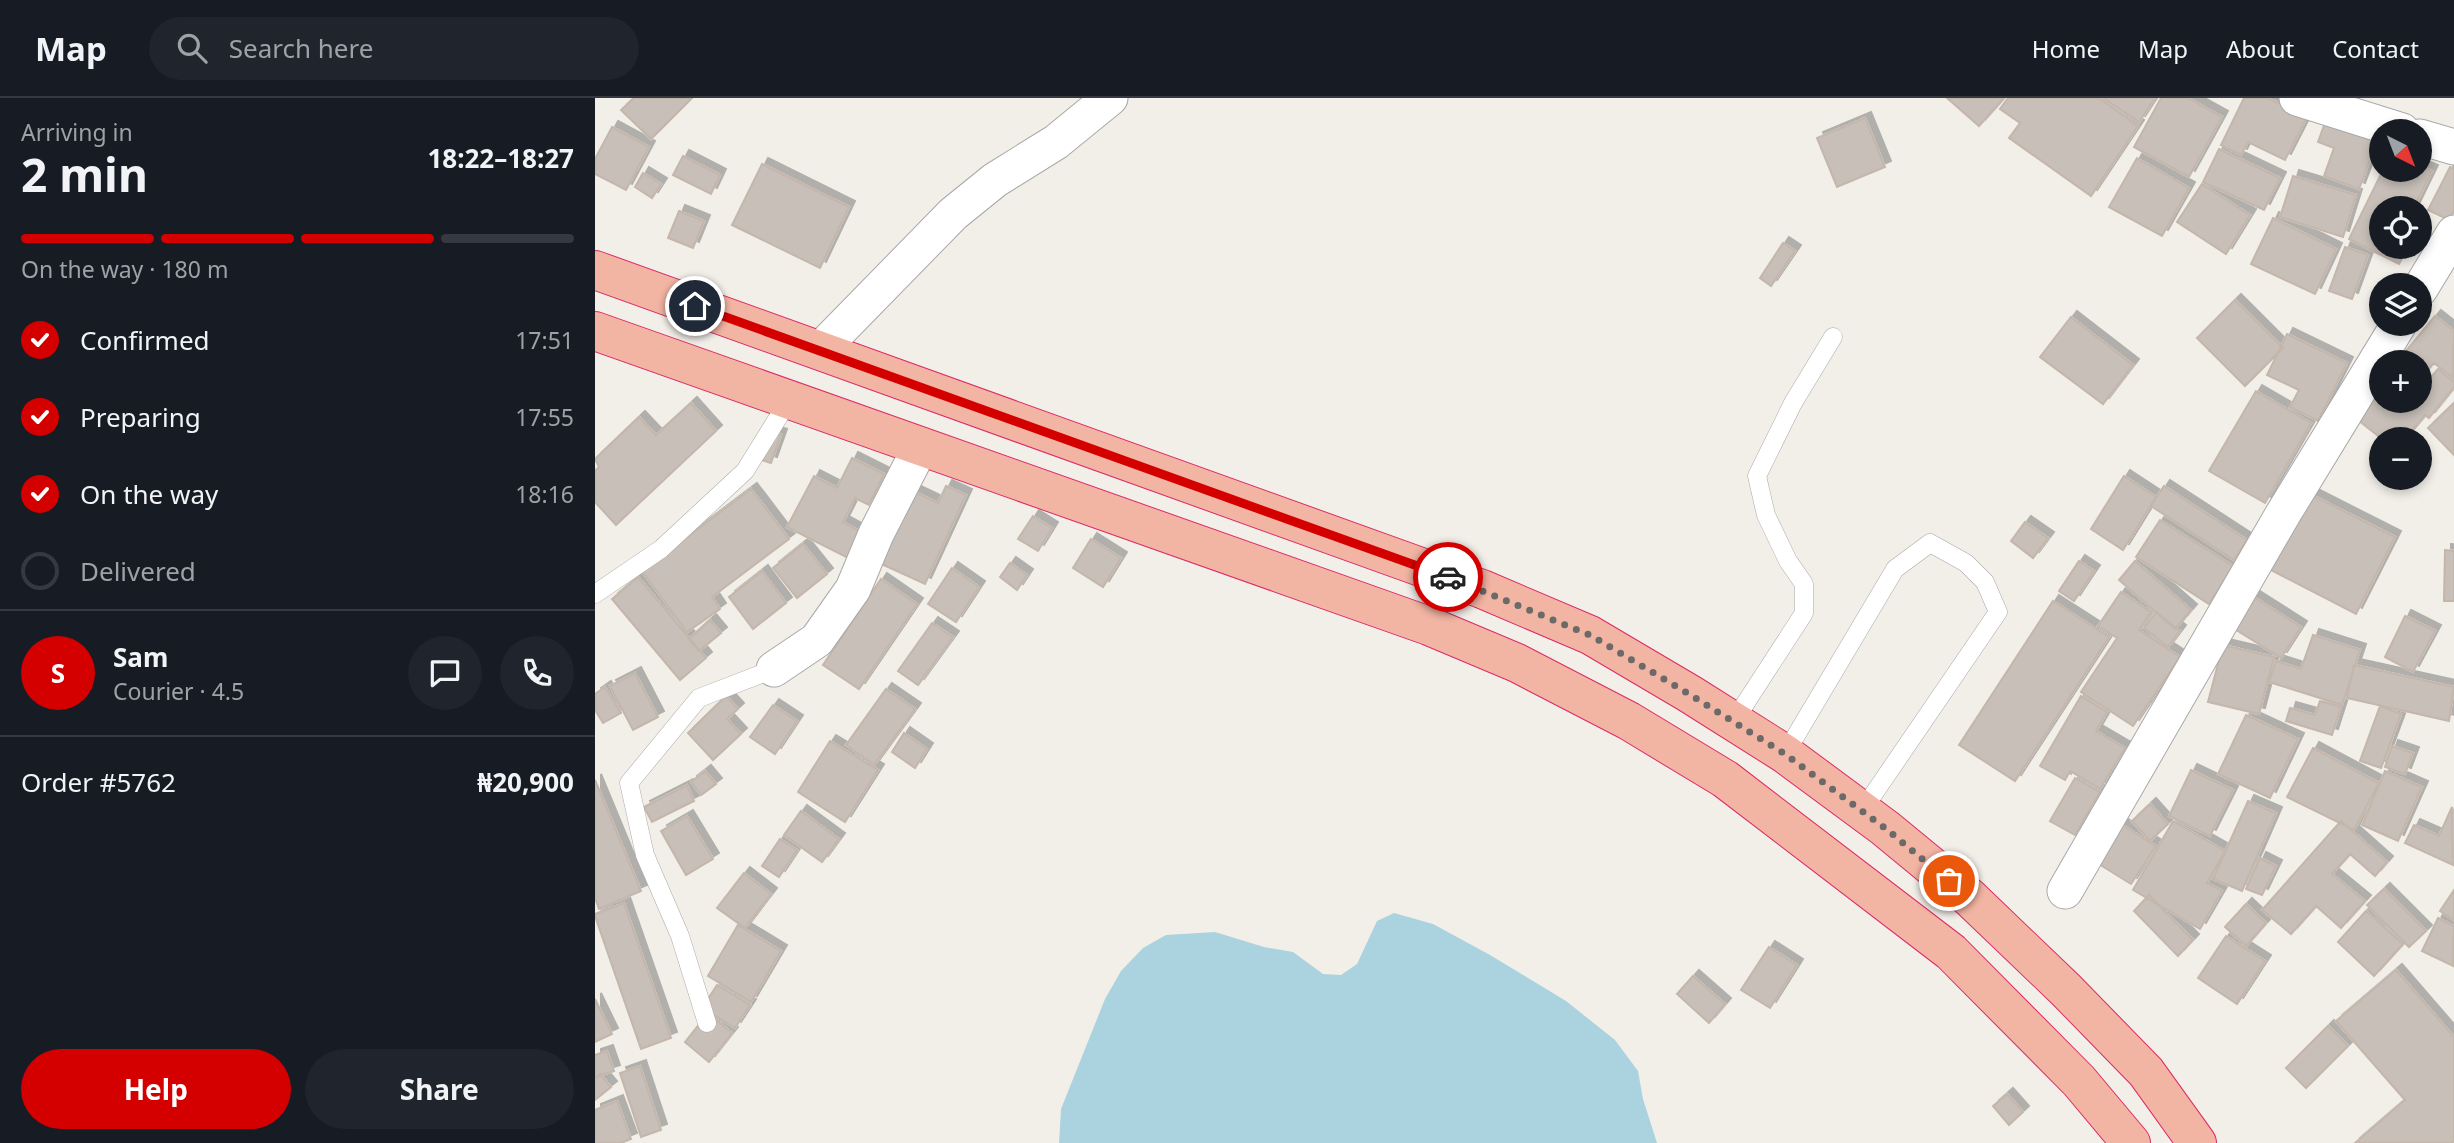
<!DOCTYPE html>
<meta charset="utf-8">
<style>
body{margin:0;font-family:"Noto Sans",sans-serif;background:#20242c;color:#f1f3f6;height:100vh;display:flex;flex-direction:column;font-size:26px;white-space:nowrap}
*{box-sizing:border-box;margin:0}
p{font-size:23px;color:#9ea1a6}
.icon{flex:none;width:38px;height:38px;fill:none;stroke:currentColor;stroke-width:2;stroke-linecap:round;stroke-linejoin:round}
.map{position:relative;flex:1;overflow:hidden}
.panel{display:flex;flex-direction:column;background:#171b24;width:595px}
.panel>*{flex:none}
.needle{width:46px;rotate:138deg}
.fabs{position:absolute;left:1774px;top:21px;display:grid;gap:14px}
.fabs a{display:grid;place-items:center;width:63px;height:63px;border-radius:50%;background:#171b24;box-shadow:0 4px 10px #0003;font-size:35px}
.pin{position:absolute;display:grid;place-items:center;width:60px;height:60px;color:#fff;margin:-30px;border:4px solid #fff;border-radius:50%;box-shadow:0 2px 7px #0007}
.courier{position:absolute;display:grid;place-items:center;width:70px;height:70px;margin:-35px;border:5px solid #d40000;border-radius:50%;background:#fff;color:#222;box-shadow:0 2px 9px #0007}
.headline em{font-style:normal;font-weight:700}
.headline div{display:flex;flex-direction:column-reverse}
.headline{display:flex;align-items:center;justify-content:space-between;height:119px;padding:0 21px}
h1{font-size:46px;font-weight:700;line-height:52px}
.bar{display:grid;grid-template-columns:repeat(4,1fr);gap:10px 7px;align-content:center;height:84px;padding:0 21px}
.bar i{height:9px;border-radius:5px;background:#363941}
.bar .selected{background:#d40000}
.bar p{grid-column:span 4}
.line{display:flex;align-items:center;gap:18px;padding:0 21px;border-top:2px solid #363941}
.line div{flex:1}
.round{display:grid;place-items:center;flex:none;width:74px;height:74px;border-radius:37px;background:#20242c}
ol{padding:0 21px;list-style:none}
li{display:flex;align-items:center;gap:21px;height:77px}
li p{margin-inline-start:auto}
li .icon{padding:7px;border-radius:50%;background:#d40000;color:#fff;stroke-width:4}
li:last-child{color:#9ea1a6}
li i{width:38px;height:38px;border:4px solid #363941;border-radius:50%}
.button{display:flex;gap:14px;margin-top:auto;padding:14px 21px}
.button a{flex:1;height:80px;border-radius:42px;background:#d40000;color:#fff;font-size:28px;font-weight:700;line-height:80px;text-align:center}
.button a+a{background:#20242c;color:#f1f3f6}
header{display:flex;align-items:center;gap:42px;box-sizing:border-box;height:98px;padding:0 35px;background:#171b24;border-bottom:2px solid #363941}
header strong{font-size:33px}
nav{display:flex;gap:38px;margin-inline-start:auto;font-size:24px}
.search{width:490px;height:63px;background:#20242c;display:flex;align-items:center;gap:18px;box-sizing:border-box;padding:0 24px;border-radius:38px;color:#9ea1a6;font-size:26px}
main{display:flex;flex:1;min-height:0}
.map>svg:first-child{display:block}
.water{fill:#aad3df}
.building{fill:#c7bfb8;stroke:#c4b6ab;stroke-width:2;filter:url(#shadow)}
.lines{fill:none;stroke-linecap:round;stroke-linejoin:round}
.service-casing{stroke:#a9a9a9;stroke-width:19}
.minor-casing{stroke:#a9a9a9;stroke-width:37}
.trunk-casing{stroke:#dc2a67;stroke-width:40}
.service{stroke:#fff;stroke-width:18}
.minor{stroke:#fff;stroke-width:35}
.trunk{stroke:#f2b4a3;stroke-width:38}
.done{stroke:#6b6a68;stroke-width:7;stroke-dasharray:0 12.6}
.route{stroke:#d40000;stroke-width:9}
</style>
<header>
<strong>Map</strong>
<div class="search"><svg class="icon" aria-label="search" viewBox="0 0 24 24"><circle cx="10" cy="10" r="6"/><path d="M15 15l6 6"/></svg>Search here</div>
<nav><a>Home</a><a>Map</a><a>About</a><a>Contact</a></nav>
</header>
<main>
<section class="panel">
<div class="headline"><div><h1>2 min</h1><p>Arriving in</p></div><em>18:22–18:27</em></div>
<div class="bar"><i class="selected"></i><i class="selected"></i><i class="selected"></i><i></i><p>On the way · 180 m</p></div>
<ol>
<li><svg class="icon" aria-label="check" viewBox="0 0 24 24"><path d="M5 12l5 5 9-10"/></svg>Confirmed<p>17:51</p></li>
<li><svg class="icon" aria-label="check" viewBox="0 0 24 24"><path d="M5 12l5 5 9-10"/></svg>Preparing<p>17:55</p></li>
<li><svg class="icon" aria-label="check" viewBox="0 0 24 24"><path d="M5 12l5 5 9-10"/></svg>On the way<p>18:16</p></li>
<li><i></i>Delivered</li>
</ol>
<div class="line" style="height:126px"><b class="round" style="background:#d40000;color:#fff">S</b><div><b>Sam</b><p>Courier · 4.5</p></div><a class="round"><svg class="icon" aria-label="chat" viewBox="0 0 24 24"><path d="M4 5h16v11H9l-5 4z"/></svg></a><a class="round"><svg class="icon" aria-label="phone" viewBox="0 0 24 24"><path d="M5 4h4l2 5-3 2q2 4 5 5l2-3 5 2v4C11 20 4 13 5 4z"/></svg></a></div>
<div class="line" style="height:91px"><div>Order #5762</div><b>₦20,900</b></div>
<div class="button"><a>Help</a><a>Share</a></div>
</section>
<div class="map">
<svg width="1859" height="1045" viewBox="0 0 1859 1045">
<defs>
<filter id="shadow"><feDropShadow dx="6" dy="-6" stdDeviation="0" flood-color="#0004"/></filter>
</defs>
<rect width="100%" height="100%" fill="#f2efe9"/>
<path class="water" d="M799,815L838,826L895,857L971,903L1020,942L1043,973L1048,1001L1062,1045H464L466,1011L510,901L526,873L548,850L571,837L620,834L669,849L698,854L728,876L746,877L762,866L782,823Z"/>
<path class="building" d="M39,0H93L95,2L56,41L26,12Z
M1352,0H1409L1384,28Z
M1413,0H1504L1543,28L1496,98L1414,40L1425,25L1405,11Z
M1508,0H1560L1544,24Z
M1566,0H1593L1627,19L1594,79L1539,49Z
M1649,0H1673L1712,19L1690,62L1653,44L1646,57L1626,47Z
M1270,20L1290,69L1242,89L1222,40Z
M1731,22L1783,41L1764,91L1729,78L1739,50L1723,44Z
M17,29L54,49L31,92L0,76V61Z
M1624,51L1685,80L1669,112L1608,84Z
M88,58L125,77L116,96L78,77Z
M1542,60L1594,90L1567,138L1514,109Z
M167,66L254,109L225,170L137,127Z
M1825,68L1837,73L1819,110H1787V149H1813L1804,166L1754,141L1788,72H1825Z
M1855,69L1859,71V112L1854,122L1833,112Z
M48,75L66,86L57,100L40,89Z
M1698,78L1761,97L1748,139L1685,119Z
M1607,86L1655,117L1631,156L1582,124Z
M84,113L109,123L98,150L73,140Z
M1678,120L1741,151L1720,196L1656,166Z
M1188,145L1200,153L1176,188L1165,180Z
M1750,149L1773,157L1757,201L1734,193Z
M1640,202L1688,250L1650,288L1602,240Z
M1840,218L1859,233L1858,280L1839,265L1833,272L1810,254Z
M1476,219L1538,267L1508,306L1445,259Z
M1692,236L1752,265L1723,323L1695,309L1704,292L1672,277Z
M1843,271L1859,284V289L1834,320L1830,317L1810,341H1787L1758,318L1787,283V303H1825V292Z
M1661,293L1716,325L1670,405L1614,373Z
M96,305L121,333L21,427L0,404V373L4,369L0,361L44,319L61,337Z
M1859,305V357L1833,330Z
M166,331L186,337L176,365L157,359Z
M257,360L289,376L274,407L260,400L248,424L275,439L261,464L192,429L219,378L242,390Z
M1529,378L1561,399L1528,452L1496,431Z
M351,388L371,397L330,486L282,464L316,392L343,405Z
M1569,388L1652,442L1639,462L1556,408Z
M156,391L194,441L117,499L125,511L92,534L47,473Z
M1715,396L1800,439L1761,516L1676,472Z
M438,418L457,430L443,453L423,441Z
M1565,422L1638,468L1614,506L1541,459Z
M1430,424L1453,440L1438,460L1416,443Z
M496,441L526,460L508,489L478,470Z
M208,446L232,476L202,500L178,470Z
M1850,452L1859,453V503H1849Z
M1484,463L1499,473L1479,503L1464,493Z
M1540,463L1596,512L1580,531L1524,482Z
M415,465L432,477L422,492L405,479Z
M357,470L384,489L361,524L333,506Z
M167,473L191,505L158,531L134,499Z
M43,479L111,560L85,582L17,501Z
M286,481L322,506L264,591L228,567Z
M1526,494L1556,514L1544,532L1585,559L1538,628L1486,594L1522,540L1503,528Z
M1659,499L1706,529L1686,560L1638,530Z
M1458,503L1514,539L1420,683L1364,647Z
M1561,514L1585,533L1573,549L1549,530Z
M1810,518L1840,533L1818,574L1790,559Z
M115,522L126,535L104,553L94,541Z
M337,525L358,539L323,587L303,573Z
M1718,537L1765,552L1747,607L1674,584L1681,563L1706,571Z
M1628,547L1679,559L1664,616L1613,604Z
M1759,567L1859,589L1854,623L1752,600Z
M40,575L63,619L38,632L15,588Z
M10,589L26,615L8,625L0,612V596Z
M291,591L320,611L279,667L251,647Z
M131,598L143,611L132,621L146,636L118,662L93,635Z
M1486,598L1512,614L1501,633L1530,650L1505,691L1475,673L1470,682L1445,668Z
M1725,603L1746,609L1737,637L1691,623L1695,610L1720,617Z
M178,607L202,623L180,656L155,639Z
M1785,608L1806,616L1786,670L1765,663Z
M1651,617L1703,641L1675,700L1623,676Z
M309,635L332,651L320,670L297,654Z
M235,643L283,672L250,724L203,694Z
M1797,648L1818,655L1810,676L1790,669Z
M1718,650L1784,685L1759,732L1692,699Z
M1596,672L1638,692L1615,738L1574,718Z
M110,673L121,686L106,697L96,684Z
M1790,673L1827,689L1803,743L1767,727Z
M1480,680L1505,694L1480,737L1455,723Z
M0,682L46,793L4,811L0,800Z
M92,687L99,703L57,724L49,709Z
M1653,703L1681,715L1647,793L1618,781Z
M1555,706L1573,726L1555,743L1537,723Z
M1857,709L1858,767L1810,745L1819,727L1844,738Z
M206,713L244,741L227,764L189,737Z
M92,718L118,761L91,777L66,733Z
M1578,723L1630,753L1612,785L1627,793L1605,831L1538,792Z
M1746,723L1792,764L1780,778L1755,756L1737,776L1770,803L1746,830L1721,808L1696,836L1667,812Z
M1524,725L1561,748L1536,786L1499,763Z
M185,741L202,752L184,779L167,768Z
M1665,760L1681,768L1667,797L1651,791Z
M149,775L176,796L150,830L122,810Z
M1789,791L1831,833L1814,849L1772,807Z
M1859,792V822L1845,813Z
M1554,797L1598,842L1583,858L1539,813Z
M29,805L76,940L46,951L0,818V816Z
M1651,806L1671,825L1651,848L1630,829Z
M1771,813L1808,846L1779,878L1743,844Z
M1843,820L1859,828L1858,868L1827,853Z
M143,827L186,853L156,904L113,878Z
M1631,838L1670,863L1642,906L1603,880Z
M1174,849L1202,867L1175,910L1146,892Z
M1801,872L1859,939V1043L1857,1045H1760L1810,1002L1741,923Z
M1098,878L1130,906L1114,925L1082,896Z
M122,887L155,907L140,930L107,910Z
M0,901L17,936L0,944Z
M113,915L137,935L114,964L90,944Z
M1733,928L1753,948L1711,990L1691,970Z
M12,953L19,973L0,979V957Z
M45,968L66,1032L46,1039L25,975Z
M5,976L16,989L0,1002V981Z
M1412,996L1428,1014L1414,1027L1398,1008Z
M22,1003L36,1041L26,1045H0V1012Z"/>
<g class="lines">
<g class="service-casing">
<path id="service" d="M0,496L66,451L150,373L194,302
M1139,623L1209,515V486L1193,463L1171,417L1162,378L1198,305L1238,239
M1190,656L1300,471L1335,445L1371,465L1390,484L1403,514L1267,713
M112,925L85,838L50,757L34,685L104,600L179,571"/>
</g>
<g class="minor-casing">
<path id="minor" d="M1702,0L1807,33
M1825,39L1859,49
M1825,191L1859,135
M224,253L358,116L400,82L461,44L515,0
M179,571L222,542L258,491L281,436L326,348
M1470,793L1688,416L1804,226"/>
</g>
<g class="trunk-casing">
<path id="trunk" d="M0,172L887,491L995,537L1095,596L1190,656L1290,730L1375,800L1471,892L1551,974L1602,1045
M0,233L834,528L922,565L1034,623L1130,681L1356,854L1484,983L1536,1045"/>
</g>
<use href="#service" class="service"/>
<use href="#minor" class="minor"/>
<use href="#trunk" class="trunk"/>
</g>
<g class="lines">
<path class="done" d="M853,479L995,537L1094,596L1190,656L1290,730L1354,783"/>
<path class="route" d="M100,208L853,479"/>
</g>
</svg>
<div class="fabs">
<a><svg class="needle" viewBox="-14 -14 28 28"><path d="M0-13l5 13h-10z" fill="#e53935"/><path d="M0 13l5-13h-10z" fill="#9ea1a6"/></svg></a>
<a><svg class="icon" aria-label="locate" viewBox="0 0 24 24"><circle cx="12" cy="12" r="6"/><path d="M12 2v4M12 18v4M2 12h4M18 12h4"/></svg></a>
<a><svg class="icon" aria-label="layers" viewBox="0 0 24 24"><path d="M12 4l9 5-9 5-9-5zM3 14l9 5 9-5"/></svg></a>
<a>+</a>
<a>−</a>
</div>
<div class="pin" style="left:1354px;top:783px;background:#ea580c"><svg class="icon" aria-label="bag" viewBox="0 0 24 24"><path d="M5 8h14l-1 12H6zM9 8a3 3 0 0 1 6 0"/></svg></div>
<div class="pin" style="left:100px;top:208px;background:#1f2937"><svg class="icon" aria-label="home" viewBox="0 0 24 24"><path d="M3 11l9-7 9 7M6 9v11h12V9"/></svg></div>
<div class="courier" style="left:853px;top:479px"><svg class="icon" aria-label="car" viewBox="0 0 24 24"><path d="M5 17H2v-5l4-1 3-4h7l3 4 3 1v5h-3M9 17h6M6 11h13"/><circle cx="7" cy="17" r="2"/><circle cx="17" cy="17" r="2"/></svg></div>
</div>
</main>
